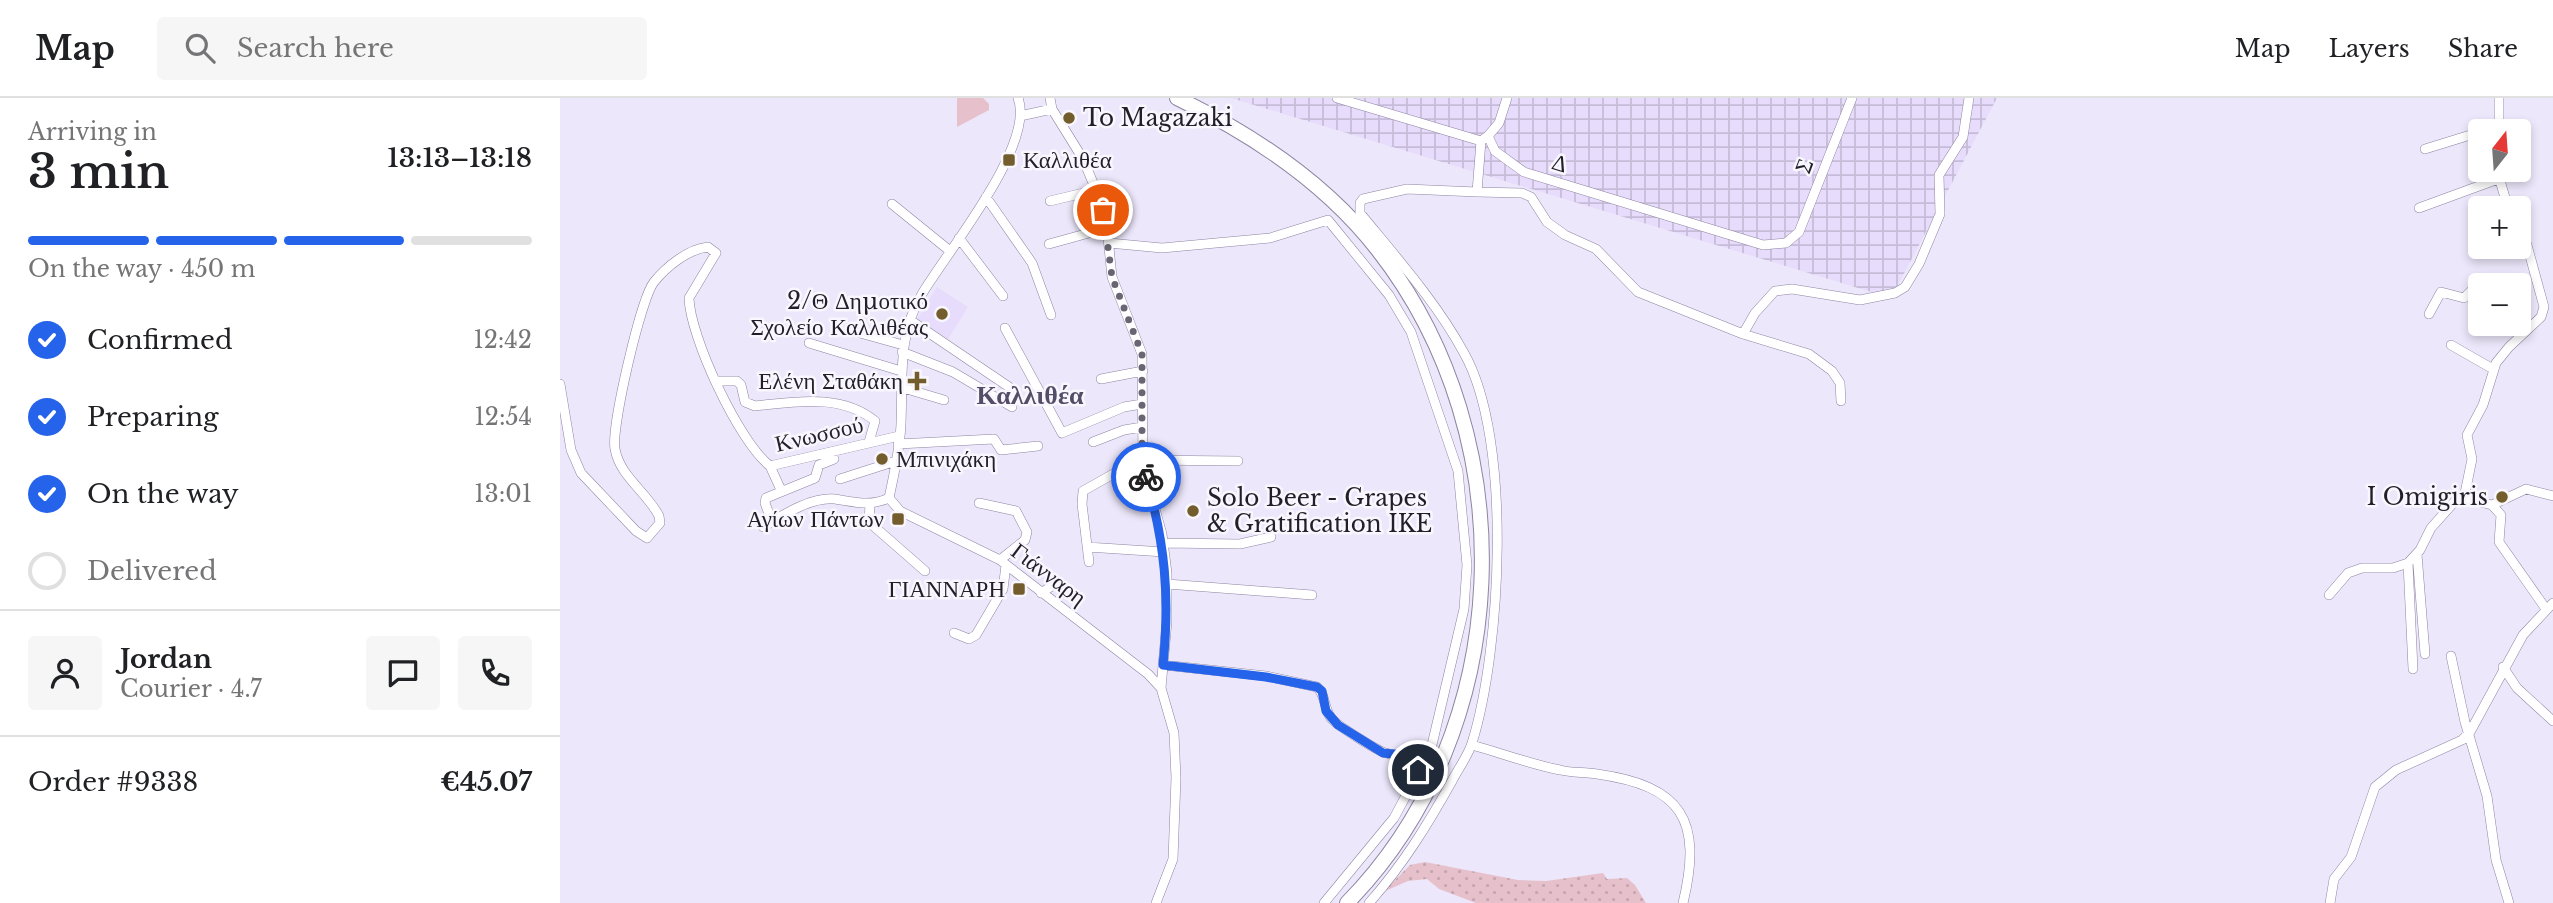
<!DOCTYPE html>
<meta charset="utf-8">
<style>
body{margin:0;font-family:"Libre Baskerville",serif;background:#f6f6f6;color:#202124;height:100vh;display:flex;flex-direction:column;font-size:26px;white-space:nowrap}
*{box-sizing:border-box;margin:0}
p{font-size:23px;color:#757577}
.icon{flex:none;width:38px;height:38px;fill:none;stroke:currentColor;stroke-width:2;stroke-linecap:round;stroke-linejoin:round}
.map{position:relative;flex:1;overflow:hidden}
.side{display:flex;flex-direction:column;background:#fff;width:560px}
.side>*{flex:none}
.needle{width:46px;rotate:17deg}
.buttons{position:absolute;left:1908px;top:21px;display:grid;gap:14px}
.buttons a{display:grid;place-items:center;width:63px;height:63px;border-radius:7px;background:#fff;box-shadow:0 4px 10px #0003;font-size:35px}
.pin{position:absolute;display:grid;place-items:center;width:60px;height:60px;color:#fff;margin:-30px;border:4px solid #fff;border-radius:50%;box-shadow:0 2px 7px #0007}
.courier{position:absolute;display:grid;place-items:center;width:70px;height:70px;margin:-35px;border:5px solid #2563eb;border-radius:50%;background:#fff;color:#222;box-shadow:0 2px 9px #0007}
.head em{font-style:normal;font-weight:600}
.head div{display:flex;flex-direction:column-reverse}
.head{display:flex;align-items:center;justify-content:space-between;height:119px;padding:0 28px}
h1{font-size:46px;font-weight:600;line-height:52px}
.bar{display:grid;grid-template-columns:repeat(4,1fr);gap:10px 7px;align-content:center;height:84px;padding:0 28px}
.bar i{height:9px;border-radius:5px;background:#e0e0e0}
.bar .selected{background:#2563eb}
.bar p{grid-column:span 4}
.line{display:flex;align-items:center;gap:18px;padding:0 28px;border-top:2px solid #e0e0e0}
.line div{flex:1}
.round{display:grid;place-items:center;flex:none;width:74px;height:74px;border-radius:7px;background:#f6f6f6}
ol{padding:0 28px;list-style:none}
li{display:flex;align-items:center;gap:21px;height:77px}
li p{margin-inline-start:auto}
li .icon{padding:7px;border-radius:50%;background:#2563eb;color:#fff;stroke-width:4}
li:last-child{color:#757577}
li i{width:38px;height:38px;border:4px solid #e0e0e0;border-radius:50%}
header{display:flex;align-items:center;gap:42px;box-sizing:border-box;height:98px;padding:0 35px;background:#fff;border-bottom:2px solid #e0e0e0}
header strong{font-size:33px}
nav{display:flex;gap:38px;margin-inline-start:auto;font-size:24px}
.search{width:490px;height:63px;background:#f6f6f6;display:flex;align-items:center;gap:18px;box-sizing:border-box;padding:0 24px;border-radius:7px;color:#757577;font-size:26px}
main{display:flex;flex:1;min-height:0}
.map>svg:first-child{display:block}
.built{fill:#e7dcfc}
.industrial{fill:url(#industrial-grid)}
.grass{fill:url(#grass-dots)}
.park{fill:#e6c1cc}
.lines{fill:none;stroke-linecap:round;stroke-linejoin:round}
.minor-casing{stroke:#8e84a2;stroke-width:10}
.primary-casing{stroke:#8e84a2;stroke-width:16}
.minor{stroke:#fff;stroke-width:9}
.primary{stroke:#fff;stroke-width:14}
.done{stroke:#6a6573;stroke-width:7;stroke-dasharray:0 12.6}
.route{stroke:#2563eb;stroke-width:9}
.poi-dot{fill:#735d2c;stroke:#f9f7fe;stroke-width:2.5}
.labels{text-anchor:middle;dominant-baseline:central;stroke-width:5;stroke-linejoin:round;paint-order:stroke}
.poi-label{font-size:23px;fill:#231f2a;stroke:#f9f7fe;text-anchor:end}
.street-label{font-size:23px;fill:#231f2a;stroke:#f9f7fe}
.quarter-label{font-size:26px;font-weight:bold;fill:#554c67;stroke:#f9f7fe}
</style>
<header>
<strong>Map</strong>
<div class="search"><svg class="icon" aria-label="search" viewBox="0 0 24 24"><circle cx="10" cy="10" r="6"/><path d="M15 15l6 6"/></svg>Search here</div>
<nav><a>Map</a><a>Layers</a><a>Share</a></nav>
</header>
<main>
<section class="side">
<div class="head"><div><h1>3 min</h1><p>Arriving in</p></div><em>13:13–13:18</em></div>
<div class="bar"><i class="selected"></i><i class="selected"></i><i class="selected"></i><i></i><p>On the way · 450 m</p></div>
<ol>
<li><svg class="icon" aria-label="check" viewBox="0 0 24 24"><path d="M5 12l5 5 9-10"/></svg>Confirmed<p>12:42</p></li>
<li><svg class="icon" aria-label="check" viewBox="0 0 24 24"><path d="M5 12l5 5 9-10"/></svg>Preparing<p>12:54</p></li>
<li><svg class="icon" aria-label="check" viewBox="0 0 24 24"><path d="M5 12l5 5 9-10"/></svg>On the way<p>13:01</p></li>
<li><i></i>Delivered</li>
</ol>
<div class="line" style="height:126px"><a class="round"><svg class="icon" aria-label="person" viewBox="0 0 24 24"><circle cx="12" cy="8" r="4"/><path d="M4 21q1-7 8-7t8 7"/></svg></a><div><b>Jordan</b><p>Courier · 4.7</p></div><a class="round"><svg class="icon" aria-label="chat" viewBox="0 0 24 24"><path d="M4 5h16v11H9l-5 4z"/></svg></a><a class="round"><svg class="icon" aria-label="phone" viewBox="0 0 24 24"><path d="M5 4h4l2 5-3 2q2 4 5 5l2-3 5 2v4C11 20 4 13 5 4z"/></svg></a></div>
<div class="line" style="height:91px"><div>Order #9338</div><b>€45.07</b></div>
</section>
<div class="map">
<svg width="1993" height="805" viewBox="0 0 1993 805">
<defs>
<pattern id="industrial-grid" width="8" height="8" patternUnits="userSpaceOnUse" patternTransform="scale(1.75)"><rect width="8" height="8" fill="#e7dcfc"/><path d="M0 4h8M4 0v8" fill="none" stroke="#c6bcd8"/></pattern>
<pattern id="grass-dots" width="8" height="8" patternUnits="userSpaceOnUse" patternTransform="scale(1.75)"><rect width="8" height="8" fill="#e6c1cc"/><path d="M2 2h.1M6 6h.1" fill="none" stroke="#c5a5af" stroke-width="1.8" stroke-linecap="round"/></pattern>
</defs>
<rect width="100%" height="100%" fill="#ede7fb"/>
<path class="built" d="M377,189L408,209L388,241L356,223Z"/>
<path class="industrial" d="M671,0H1437L1331,200Z"/>
<path class="grass" d="M865,764L958,782L986,783L1043,775L1047,781L1067,780L1075,787L1086,805H916L879,791L867,781L848,783L823,794L850,767Z"/>
<path class="park" d="M397,0H423L429,6V12L397,29Z"/>
<g class="lines">
<g class="minor-casing">
<path id="minor" d="M458,0C476,47 386,155 362,196C337,238 343,280 341,326C340,351 334,376 329,400L340,413L440,462L588,576L601,590
M490,0L492,11L523,61L536,92L547,130L552,179L582,256L583,368L602,436L607,475V523L601,590L614,635L616,680L613,761L596,805
M777,0L921,43L928,38L935,53L964,74L1203,147L1226,145L1239,134L1292,0
M1939,0V33
M460,18L492,11
M1922,33L1940,28
M928,38L939,25L947,0
M921,43L917,94L962,95L971,99L987,124L1005,137L1036,151L1078,194L1183,236L1249,256L1272,273L1280,285L1281,303
M1865,51L1920,34
M1937,72L1948,110
M426,99L472,165L491,217
M490,103L536,92
M332,106L390,153
M1859,110L1938,81
M1917,130L1920,129
M399,140L443,198
M549,145L602,150L710,140L768,122L829,197L851,234L898,373L907,467L904,511L871,651L834,720L764,805
M489,146L547,130
M1869,216L1881,194L1904,200L1919,185L1926,187
M350,222L449,289
M1952,226L1963,235
M445,230L502,335L564,309L582,306
M300,235L343,247
M1183,236L1195,215L1215,193L1232,191L1300,202L1335,195L1345,189L1359,166L1380,116L1379,77L1403,39L1409,0
M249,245L341,273
M1891,247L1933,271
M342,254L393,274L452,309
M541,281L583,273
M157,283H177L181,287L185,304L195,308C235,304 281,295 315,323L309,344
M0,286L11,352L21,375L76,433L87,440L100,425L99,418C87,394 60,379 55,351C51,329 81,200 94,184C106,169 128,151 148,149L156,155L129,200C130,239 179,344 210,368L339,338
M340,289L384,302
M533,344L564,332L582,329
M338,346L434,341L441,352L478,348
M583,362L678,363
M210,368L221,392
M280,381L336,363
M1904,400L1912,361L1907,337L1923,307L1936,265L1949,249L1981,219L1984,209L1967,147L1958,131
M419,405L456,413L467,434L465,442L440,462
M310,406L309,424L365,473
M1932,407L1941,417L1939,444L1986,511
M212,424L205,405L206,400L255,380L259,367L274,361L270,354
M203,429C223,417 250,399 275,401C295,404 309,409 329,400
M603,445L680,446L711,439
M527,449L604,454
M1857,456L1865,556
M529,464L522,406L523,393L562,371L583,368
M1848,465L1853,571
M607,486L752,497
M481,495L498,484
M1769,497L1788,475L1802,470H1833L1848,465L1860,452L1871,430L1896,402L1904,400L1932,407L1966,391L1993,398
M394,535L409,541L416,537L443,491L446,467
M1891,558L1905,624L1927,698L1936,762L1949,805
M603,567L706,578L757,589C767,598 763,614 774,623C779,628 819,654 826,655C839,659 851,657 864,662
M1943,569L1957,590L1993,623
M912,647C941,655 970,666 1000,672C1012,675 1024,674 1037,676C1122,688 1143,722 1123,805
M809,805C843,767 868,726 892,683C898,671 908,658 912,645C941,552 953,342 904,255C877,205 836,159 800,115V105L803,101L847,91L917,94
M1770,805L1774,781L1791,759L1815,689L1836,672L1902,642L1910,634L1963,537L1993,505"/>
</g>
<g class="primary-casing">
<path id="primary" d="M617,0C694,37 766,85 818,152C966,341 956,633 787,805"/>
</g>
<use href="#minor" class="minor"/>
<use href="#primary" class="primary"/>
</g>
<g class="lines">
<path class="done" d="M543,112L552,179L582,256V349L586,379"/>
<path class="route" d="M586,379C605,445 610,498 603,567L706,579L757,589L762,593L766,613L778,627L823,655L854,658L864,662L858,672"/>
</g>
<g class="poi-dot">
<circle cx="509" cy="20" r="7"/>
<rect x="442" y="55" width="14" height="14" rx="3.5"/>
<circle cx="382" cy="216" r="7"/>
<path d="M353.5 272.5h7v7h7v7h-7v7h-7v-7h-7v-7h7z"/>
<circle cx="322" cy="361" r="7"/>
<circle cx="1942" cy="399" r="7"/>
<circle cx="633" cy="413" r="7"/>
<rect x="331" y="414" width="14" height="14" rx="3.5"/>
<rect x="452" y="484" width="14" height="14" rx="3.5"/>
</g>
<g class="labels">
<g class="poi-label">
<text x="523" y="20" text-anchor="start">To Magazaki</text>
<text x="463" y="62" text-anchor="start">Καλλιθέα</text>
<text x="368" y="203">2/Θ Δημοτικό<tspan x="368" dy="26">Σχολείο Καλλιθέας</tspan></text>
<text x="343" y="283">Ελένη Σταθάκη</text>
<text x="336" y="361" text-anchor="start">Μπινιχάκη</text>
<text x="1928" y="399">I Omigiris</text>
<text x="647" y="400" text-anchor="start">Solo Beer - Grapes<tspan x="647" dy="26">&amp; Gratification IKE</tspan></text>
<text x="324" y="421">Αγίων Πάντων</text>
<text x="445" y="491">ΓΙΑΝΝΑΡΗ</text>
</g>
<g class="street-label">
<text transform="translate(1000 65) rotate(17)">Δ</text>
<text transform="translate(1244 68) rotate(-69)">Σ</text>
<text transform="translate(259 336) rotate(-13)">Κνωσσού</text>
<text transform="translate(489 476) rotate(37)">Γιάνναρη</text>
</g>
<g class="quarter-label">
<text x="470" y="297">Καλλιθέα</text>
</g>
</g>
</svg>
<div class="buttons">
<a><svg class="needle" viewBox="-14 -14 28 28"><path d="M0-13l5 13h-10z" fill="#e53935"/><path d="M0 13l5-13h-10z" fill="#757577"/></svg></a>
<a>+</a>
<a>−</a>
</div>
<div class="pin" style="left:543px;top:112px;background:#ea580c"><svg class="icon" aria-label="bag" viewBox="0 0 24 24"><path d="M5 8h14l-1 12H6zM9 8a3 3 0 0 1 6 0"/></svg></div>
<div class="pin" style="left:858px;top:672px;background:#1f2937"><svg class="icon" aria-label="home" viewBox="0 0 24 24"><path d="M3 11l9-7 9 7M6 9v11h12V9"/></svg></div>
<div class="courier" style="left:586px;top:379px"><svg class="icon" aria-label="bike" viewBox="0 0 24 24"><circle cx="6" cy="16" r="4"/><circle cx="18" cy="16" r="4"/><path d="M6 16l4-8h5l3 8M10 8l3 8H6M13 5h3"/></svg></div>
</div>
</main>
